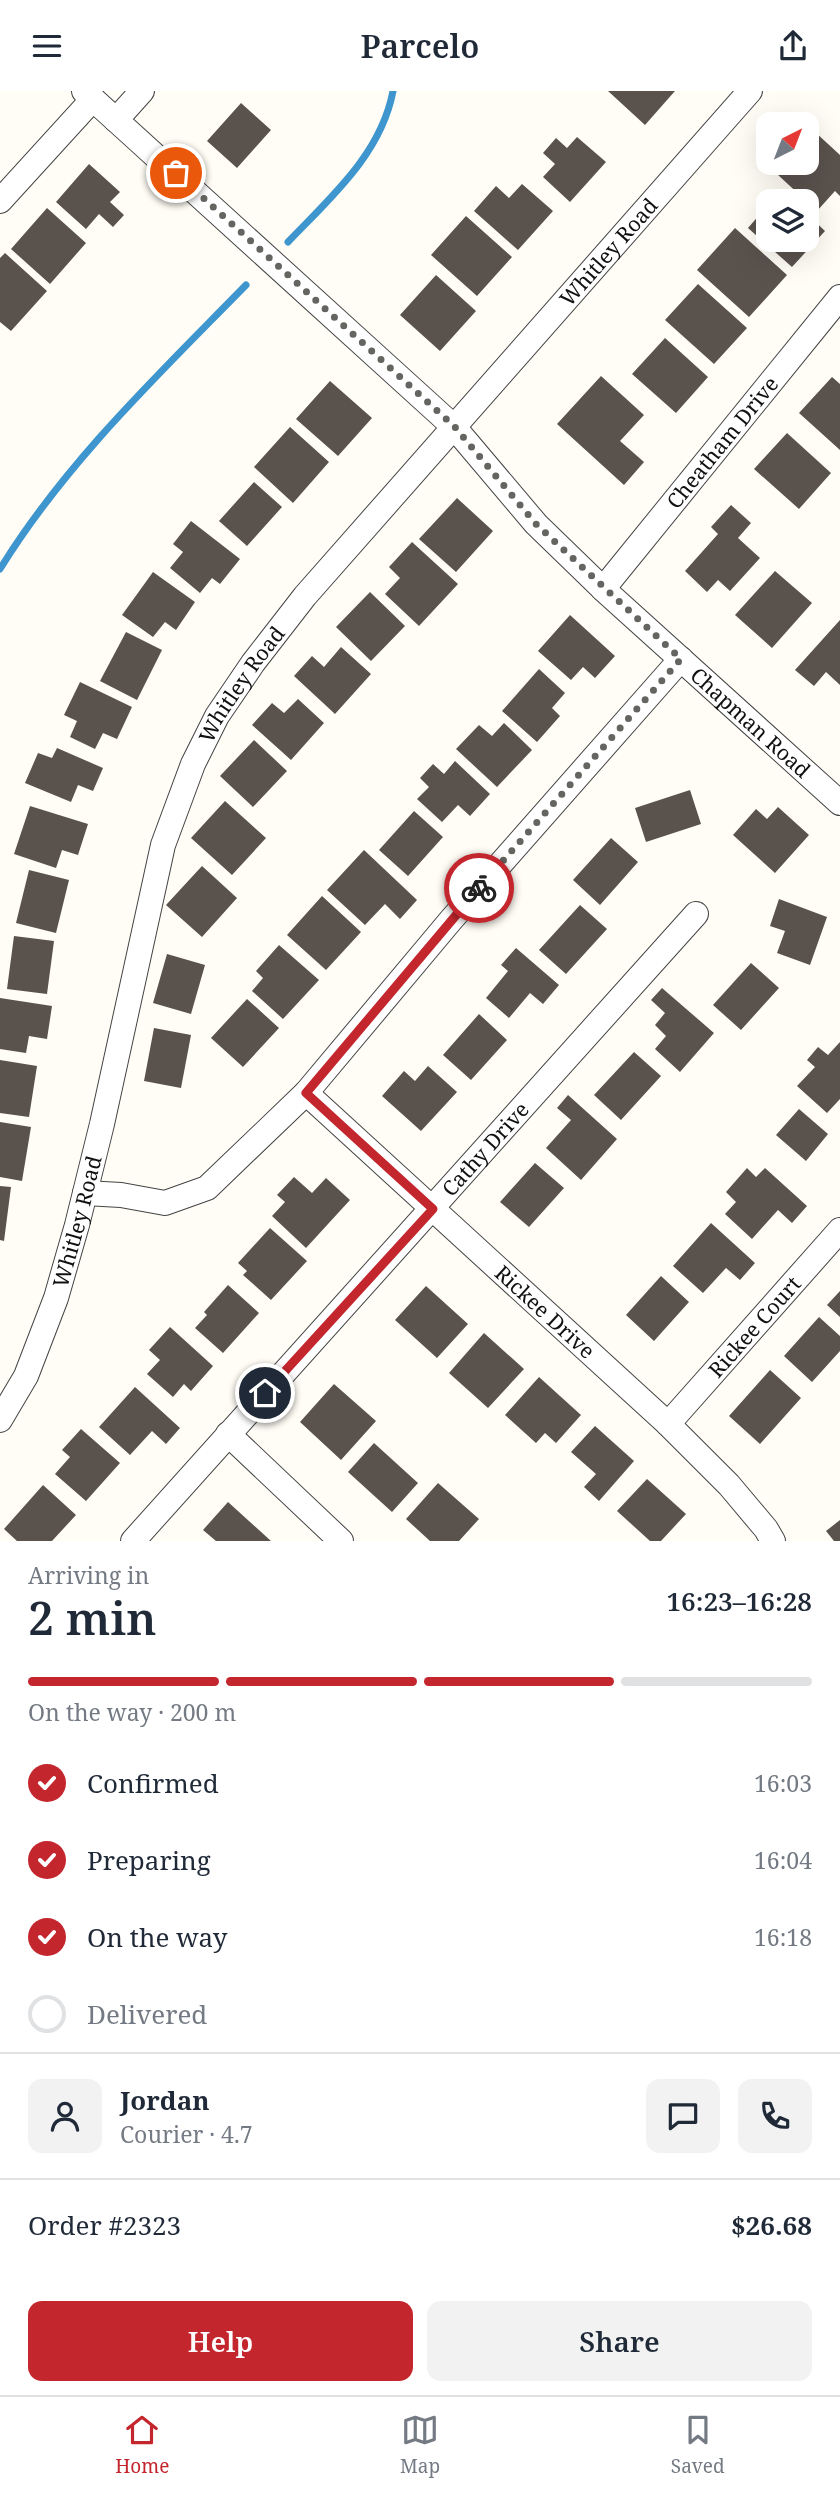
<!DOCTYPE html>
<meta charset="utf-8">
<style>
body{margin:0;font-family:"Noto Serif",serif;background:#f2f2f3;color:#1f2937;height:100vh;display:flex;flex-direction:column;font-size:26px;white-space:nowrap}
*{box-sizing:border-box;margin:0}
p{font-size:23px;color:#747a83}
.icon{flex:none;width:38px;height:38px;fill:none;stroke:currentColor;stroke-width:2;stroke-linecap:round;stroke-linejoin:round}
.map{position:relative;height:1450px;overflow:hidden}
.sheet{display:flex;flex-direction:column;background:#fff;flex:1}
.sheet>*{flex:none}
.needle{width:46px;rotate:42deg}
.tools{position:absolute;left:756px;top:21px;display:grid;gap:14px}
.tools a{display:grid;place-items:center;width:63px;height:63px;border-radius:14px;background:#fff;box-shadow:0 7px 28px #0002;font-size:35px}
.pin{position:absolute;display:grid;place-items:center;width:60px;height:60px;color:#fff;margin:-30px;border:4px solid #fff;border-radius:50%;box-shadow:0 2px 7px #0007}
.courier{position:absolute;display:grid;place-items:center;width:70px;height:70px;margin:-35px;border:5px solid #c4262e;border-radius:50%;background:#fff;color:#222;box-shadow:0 2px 9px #0007}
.head em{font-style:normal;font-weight:600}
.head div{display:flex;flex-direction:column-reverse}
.head{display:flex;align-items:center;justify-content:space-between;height:119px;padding:0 28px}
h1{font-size:46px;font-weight:600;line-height:52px}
.bar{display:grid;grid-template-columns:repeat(4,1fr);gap:10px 7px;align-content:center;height:84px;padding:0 28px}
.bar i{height:9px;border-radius:5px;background:#e0e1e3}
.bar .selected{background:#c4262e}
.bar p{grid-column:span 4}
.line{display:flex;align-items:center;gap:18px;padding:0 28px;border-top:2px solid #e0e1e3}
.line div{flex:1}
.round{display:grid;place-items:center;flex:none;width:74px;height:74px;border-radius:14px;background:#f2f2f3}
ol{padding:0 28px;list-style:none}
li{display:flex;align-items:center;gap:21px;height:77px}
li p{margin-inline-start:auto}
li .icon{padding:7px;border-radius:50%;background:#c4262e;color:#fff;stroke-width:4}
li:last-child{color:#747a83}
li i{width:38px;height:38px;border:4px solid #e0e1e3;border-radius:50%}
.primary-button{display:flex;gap:14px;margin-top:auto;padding:14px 28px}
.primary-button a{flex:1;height:80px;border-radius:14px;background:#c4262e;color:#fff;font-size:28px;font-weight:600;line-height:80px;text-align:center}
.primary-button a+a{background:#f2f2f3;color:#1f2937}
header{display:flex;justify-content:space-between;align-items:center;height:91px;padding:0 28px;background:#fff;font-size:32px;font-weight:600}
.menu{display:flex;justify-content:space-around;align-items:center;height:98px;border-top:2px solid #e0e1e3;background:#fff;font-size:19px;color:#747a83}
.menu a{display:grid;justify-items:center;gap:4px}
.menu .selected{color:#c4262e}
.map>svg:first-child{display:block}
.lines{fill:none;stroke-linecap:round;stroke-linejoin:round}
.stream{stroke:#3f96cf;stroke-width:7}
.building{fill:#5a524d}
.minor-casing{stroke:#444;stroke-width:26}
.minor{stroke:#fff;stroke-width:24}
.done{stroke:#646461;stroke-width:7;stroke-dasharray:0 12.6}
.route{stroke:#c4262e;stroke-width:9}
.labels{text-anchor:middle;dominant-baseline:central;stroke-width:7;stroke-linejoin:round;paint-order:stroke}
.street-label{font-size:21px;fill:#111;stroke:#fff}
</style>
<header><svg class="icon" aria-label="menu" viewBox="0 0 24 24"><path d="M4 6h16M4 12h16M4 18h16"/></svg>Parcelo<svg class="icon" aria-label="share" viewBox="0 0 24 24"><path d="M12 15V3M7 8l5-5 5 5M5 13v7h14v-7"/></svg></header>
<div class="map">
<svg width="840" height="1450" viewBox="0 0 840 1450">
<rect width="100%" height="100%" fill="#fffdf5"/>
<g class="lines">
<path class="stream" d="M288,151C331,106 381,63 393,0
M0,478C66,371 159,283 246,194"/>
</g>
<path class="building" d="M608,0H675L645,34Z
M241,12L271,39L237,77L207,50Z
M815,41L840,64V105L835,100L817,120L777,83L788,72H807V51Z
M577,46L606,71L570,111L543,86L555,73L543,62L556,47L567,57Z
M89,73L120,101L110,111L124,124L113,136L99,123L86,138L56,111Z
M522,93L553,120L518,159L474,120L496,95L509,107Z
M768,114V149H807V123L825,140L792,176L748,137Z
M47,117L86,152L50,193L11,158Z
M466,125L512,166L477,205L431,164Z
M735,137L787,184L749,226L697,179Z
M5,162L47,200L11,240L0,231V167Z
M436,184L476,220L440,260L400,224Z
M698,193L747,237L714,273L665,229Z
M665,247L708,286L676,322L632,283Z
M601,285L644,324L620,350L644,371L624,394L557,333Z
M832,286L840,293V359L799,322Z
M330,290L372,327L338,365L296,328Z
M290,336L329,371L293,412L254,376Z
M787,342L831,382L799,418L754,378Z
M254,391L282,416L247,455L219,430Z
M457,407L493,440L456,481L419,448Z
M731,414L751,432L738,447L760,467L730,500L718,489L707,501L685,480L718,443L711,436Z
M191,430L240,468L220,493L212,487L200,502L170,477L183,461L173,453Z
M412,451L458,493L419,535L385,503L400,487L389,476Z
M775,480L812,512L772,557L735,524Z
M153,481L195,511L176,539L165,531L153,546L122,524Z
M370,501L405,535L371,570L336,536Z
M570,524L615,565L595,587L583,576L571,589L538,560Z
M840,529V594L826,581L814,595L795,579Z
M126,541L162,559L137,609L100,590Z
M341,556L371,583L335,623L294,585L312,565L324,576Z
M539,578L565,602L552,617L560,625L537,651L502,620Z
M80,591L132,616L117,648L103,642L95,658L70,646L77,630L64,624Z
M298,608L324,632L291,669L252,634L272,612L284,622Z
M504,632L532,659L497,696L456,658L479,634L492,645Z
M254,649L287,680L253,716L220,685Z
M57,657L103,677L93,700L78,694L71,711L25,692L38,662L52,667Z
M455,670L490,703L470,725L458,714L442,731L417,708L429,696L420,687L433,673L444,683Z
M690,699L701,733L646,751L635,717Z
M225,710L266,747L232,784L191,747Z
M30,715L88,733L78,764L62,759L56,777L14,763Z
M778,716L809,744L775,782L733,744L756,718L767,728Z
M414,720L443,746L408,785L379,759Z
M611,747L638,771L600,814L573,789Z
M364,759L417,809L400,828L385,813L365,834L327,799Z
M202,775L237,807L202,846L166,814Z
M29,779L69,789L56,842L16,832Z
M322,805L361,841L326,879L287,844Z
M779,808L827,826L810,874L777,862L785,840L770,835Z
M580,814L607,838L566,883L539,859Z
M14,845L54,850L47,903L7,898Z
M279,854L319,889L283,928L252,900L263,887L256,880Z
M516,857L559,894L543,913L530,902L509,927L486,907L508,880L501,874Z
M167,863L205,874L191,923L153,912Z
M751,872L779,897L741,939L713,914Z
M662,897L714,942L680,981L655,958L666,945L655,934L665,922L651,909Z
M0,907L52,915L47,948L29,945L26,962L0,958Z
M247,908L279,937L243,976L211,947Z
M479,923L507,949L471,989L443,964Z
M154,937L191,944L181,997L144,990Z
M840,951V1008L827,1022L797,995L815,976L807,969L818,956L828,964Z
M634,961L661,985L621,1029L594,1004Z
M0,969L37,975L29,1026L0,1022Z
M428,975L457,1001L421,1040L382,1005L404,980L415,990Z
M568,1004L617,1048L581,1089L546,1057L571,1029L557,1017Z
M799,1018L828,1043L806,1070L776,1044Z
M0,1031L31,1036L22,1090L0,1086Z
M535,1072L564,1097L529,1136L500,1111Z
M747,1077L756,1086L765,1077L807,1115L792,1132L778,1119L752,1148L725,1123L736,1111L726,1101Z
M294,1086L312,1102L326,1087L350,1109L306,1157L272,1125L285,1111L277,1104Z
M0,1095L11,1096L4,1150L0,1149Z
M711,1132L755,1172L740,1189L726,1177L703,1202L673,1175Z
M270,1137L307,1170L271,1209L243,1184L247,1180L238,1172Z
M661,1185L689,1211L654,1250L626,1224Z
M228,1194L259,1222L223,1262L195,1237L207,1224L204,1221Z
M426,1195L468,1233L437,1267L395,1229Z
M840,1200V1226L827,1214Z
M819,1226L840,1245V1260L812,1291L784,1265Z
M170,1236L213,1275L191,1300L184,1293L173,1306L147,1283L160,1269L149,1259Z
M484,1242L524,1278L488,1317L449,1282Z
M770,1279L801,1307L760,1353L729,1325Z
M539,1286L581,1324L556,1352L545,1342L536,1352L505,1324Z
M334,1293L376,1330L341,1369L300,1331Z
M135,1296L180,1337L166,1353L152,1340L130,1364L99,1336Z
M595,1335L634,1370L599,1410L584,1396L596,1383L571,1361Z
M81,1338L120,1372L86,1410L55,1383L70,1366L62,1359Z
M374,1352L418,1392L392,1421L348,1381Z
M647,1388L686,1423L661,1450H650L617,1420Z
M438,1392L479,1428L459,1450H430L406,1428Z
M43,1394L76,1424L52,1450H17L4,1438Z
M228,1411L271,1450H216L203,1439Z
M840,1429V1450H834L826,1440Z"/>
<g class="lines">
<g class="minor-casing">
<g id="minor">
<path id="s1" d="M84,0L454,336L536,433L603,498L840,712"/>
<path d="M116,29L142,0"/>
<path d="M0,110L93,8"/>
<path id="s2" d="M603,498L840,206"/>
<path id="s3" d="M306,1002L668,1333L729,1394L766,1438L773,1450"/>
<path d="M85,1102L121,1104L165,1112L207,1097L306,1002L451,829L681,568"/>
<path id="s4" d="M0,1329L26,1285L56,1207L77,1134L102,1033L163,754L193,673L217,625L253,572L305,505L750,0"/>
<path id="s5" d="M668,1333L840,1139"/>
<path d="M228,1343L341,1450"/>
<path id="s6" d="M133,1450L696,823"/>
</g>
</g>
<use href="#minor" class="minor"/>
</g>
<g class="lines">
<path class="done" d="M176,82L454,335L536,433L681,568L479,797"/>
<path class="route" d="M265,1302L433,1118L306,1002L479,797"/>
</g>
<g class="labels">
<g class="street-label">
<text stroke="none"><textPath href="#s4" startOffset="1348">Whitley Road</textPath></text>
<text stroke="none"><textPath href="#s2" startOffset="189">Cheatham Drive</textPath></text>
<text stroke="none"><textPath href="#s4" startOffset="780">Whitley Road</textPath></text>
<text stroke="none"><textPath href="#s1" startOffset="919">Chapman Road</textPath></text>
<text stroke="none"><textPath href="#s6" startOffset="527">Cathy Drive</textPath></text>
<text stroke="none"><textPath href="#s4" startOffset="214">Whitley Road</textPath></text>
<text stroke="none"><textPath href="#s3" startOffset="324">Rickee Drive</textPath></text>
<text stroke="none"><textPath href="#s5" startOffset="130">Rickee Court</textPath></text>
</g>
</g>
</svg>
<div class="tools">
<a><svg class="needle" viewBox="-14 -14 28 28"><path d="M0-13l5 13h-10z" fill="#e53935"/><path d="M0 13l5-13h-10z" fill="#747a83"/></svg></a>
<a><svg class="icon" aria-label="layers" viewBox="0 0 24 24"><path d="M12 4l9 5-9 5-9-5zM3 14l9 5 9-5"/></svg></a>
</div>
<div class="pin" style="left:176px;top:82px;background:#ea580c"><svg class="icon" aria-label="bag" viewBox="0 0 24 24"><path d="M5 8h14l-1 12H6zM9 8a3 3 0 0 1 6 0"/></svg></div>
<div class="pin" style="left:265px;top:1302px;background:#1f2937"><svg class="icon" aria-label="home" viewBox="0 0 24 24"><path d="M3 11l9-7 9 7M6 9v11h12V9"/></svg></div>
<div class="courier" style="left:479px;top:797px"><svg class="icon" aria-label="bike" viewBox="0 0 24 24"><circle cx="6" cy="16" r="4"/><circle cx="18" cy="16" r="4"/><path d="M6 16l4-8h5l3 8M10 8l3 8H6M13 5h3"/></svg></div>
</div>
<section class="sheet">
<div class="head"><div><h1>2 min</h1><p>Arriving in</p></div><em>16:23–16:28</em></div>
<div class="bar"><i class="selected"></i><i class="selected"></i><i class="selected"></i><i></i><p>On the way · 200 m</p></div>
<ol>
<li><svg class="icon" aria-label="check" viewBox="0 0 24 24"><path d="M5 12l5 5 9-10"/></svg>Confirmed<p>16:03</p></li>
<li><svg class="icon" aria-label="check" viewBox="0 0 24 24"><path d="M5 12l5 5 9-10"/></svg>Preparing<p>16:04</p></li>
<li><svg class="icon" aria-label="check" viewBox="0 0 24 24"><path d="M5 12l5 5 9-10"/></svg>On the way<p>16:18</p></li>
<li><i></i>Delivered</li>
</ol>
<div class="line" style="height:126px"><a class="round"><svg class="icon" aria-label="person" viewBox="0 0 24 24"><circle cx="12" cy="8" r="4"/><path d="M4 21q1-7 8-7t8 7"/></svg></a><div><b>Jordan</b><p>Courier · 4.7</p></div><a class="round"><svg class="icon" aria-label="chat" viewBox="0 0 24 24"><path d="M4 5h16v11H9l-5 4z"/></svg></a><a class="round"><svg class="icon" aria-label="phone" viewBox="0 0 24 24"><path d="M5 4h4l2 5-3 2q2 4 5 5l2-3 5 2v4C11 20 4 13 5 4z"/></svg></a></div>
<div class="line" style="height:91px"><div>Order #2323</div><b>$26.68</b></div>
<div class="primary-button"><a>Help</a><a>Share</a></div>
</section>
<nav class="menu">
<a class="selected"><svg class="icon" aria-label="home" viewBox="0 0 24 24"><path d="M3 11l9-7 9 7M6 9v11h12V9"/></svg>Home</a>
<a><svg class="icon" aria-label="map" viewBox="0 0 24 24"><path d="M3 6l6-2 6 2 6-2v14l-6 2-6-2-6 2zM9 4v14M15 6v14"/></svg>Map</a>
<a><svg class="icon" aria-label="saved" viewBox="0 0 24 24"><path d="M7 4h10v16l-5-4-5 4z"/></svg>Saved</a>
</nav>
